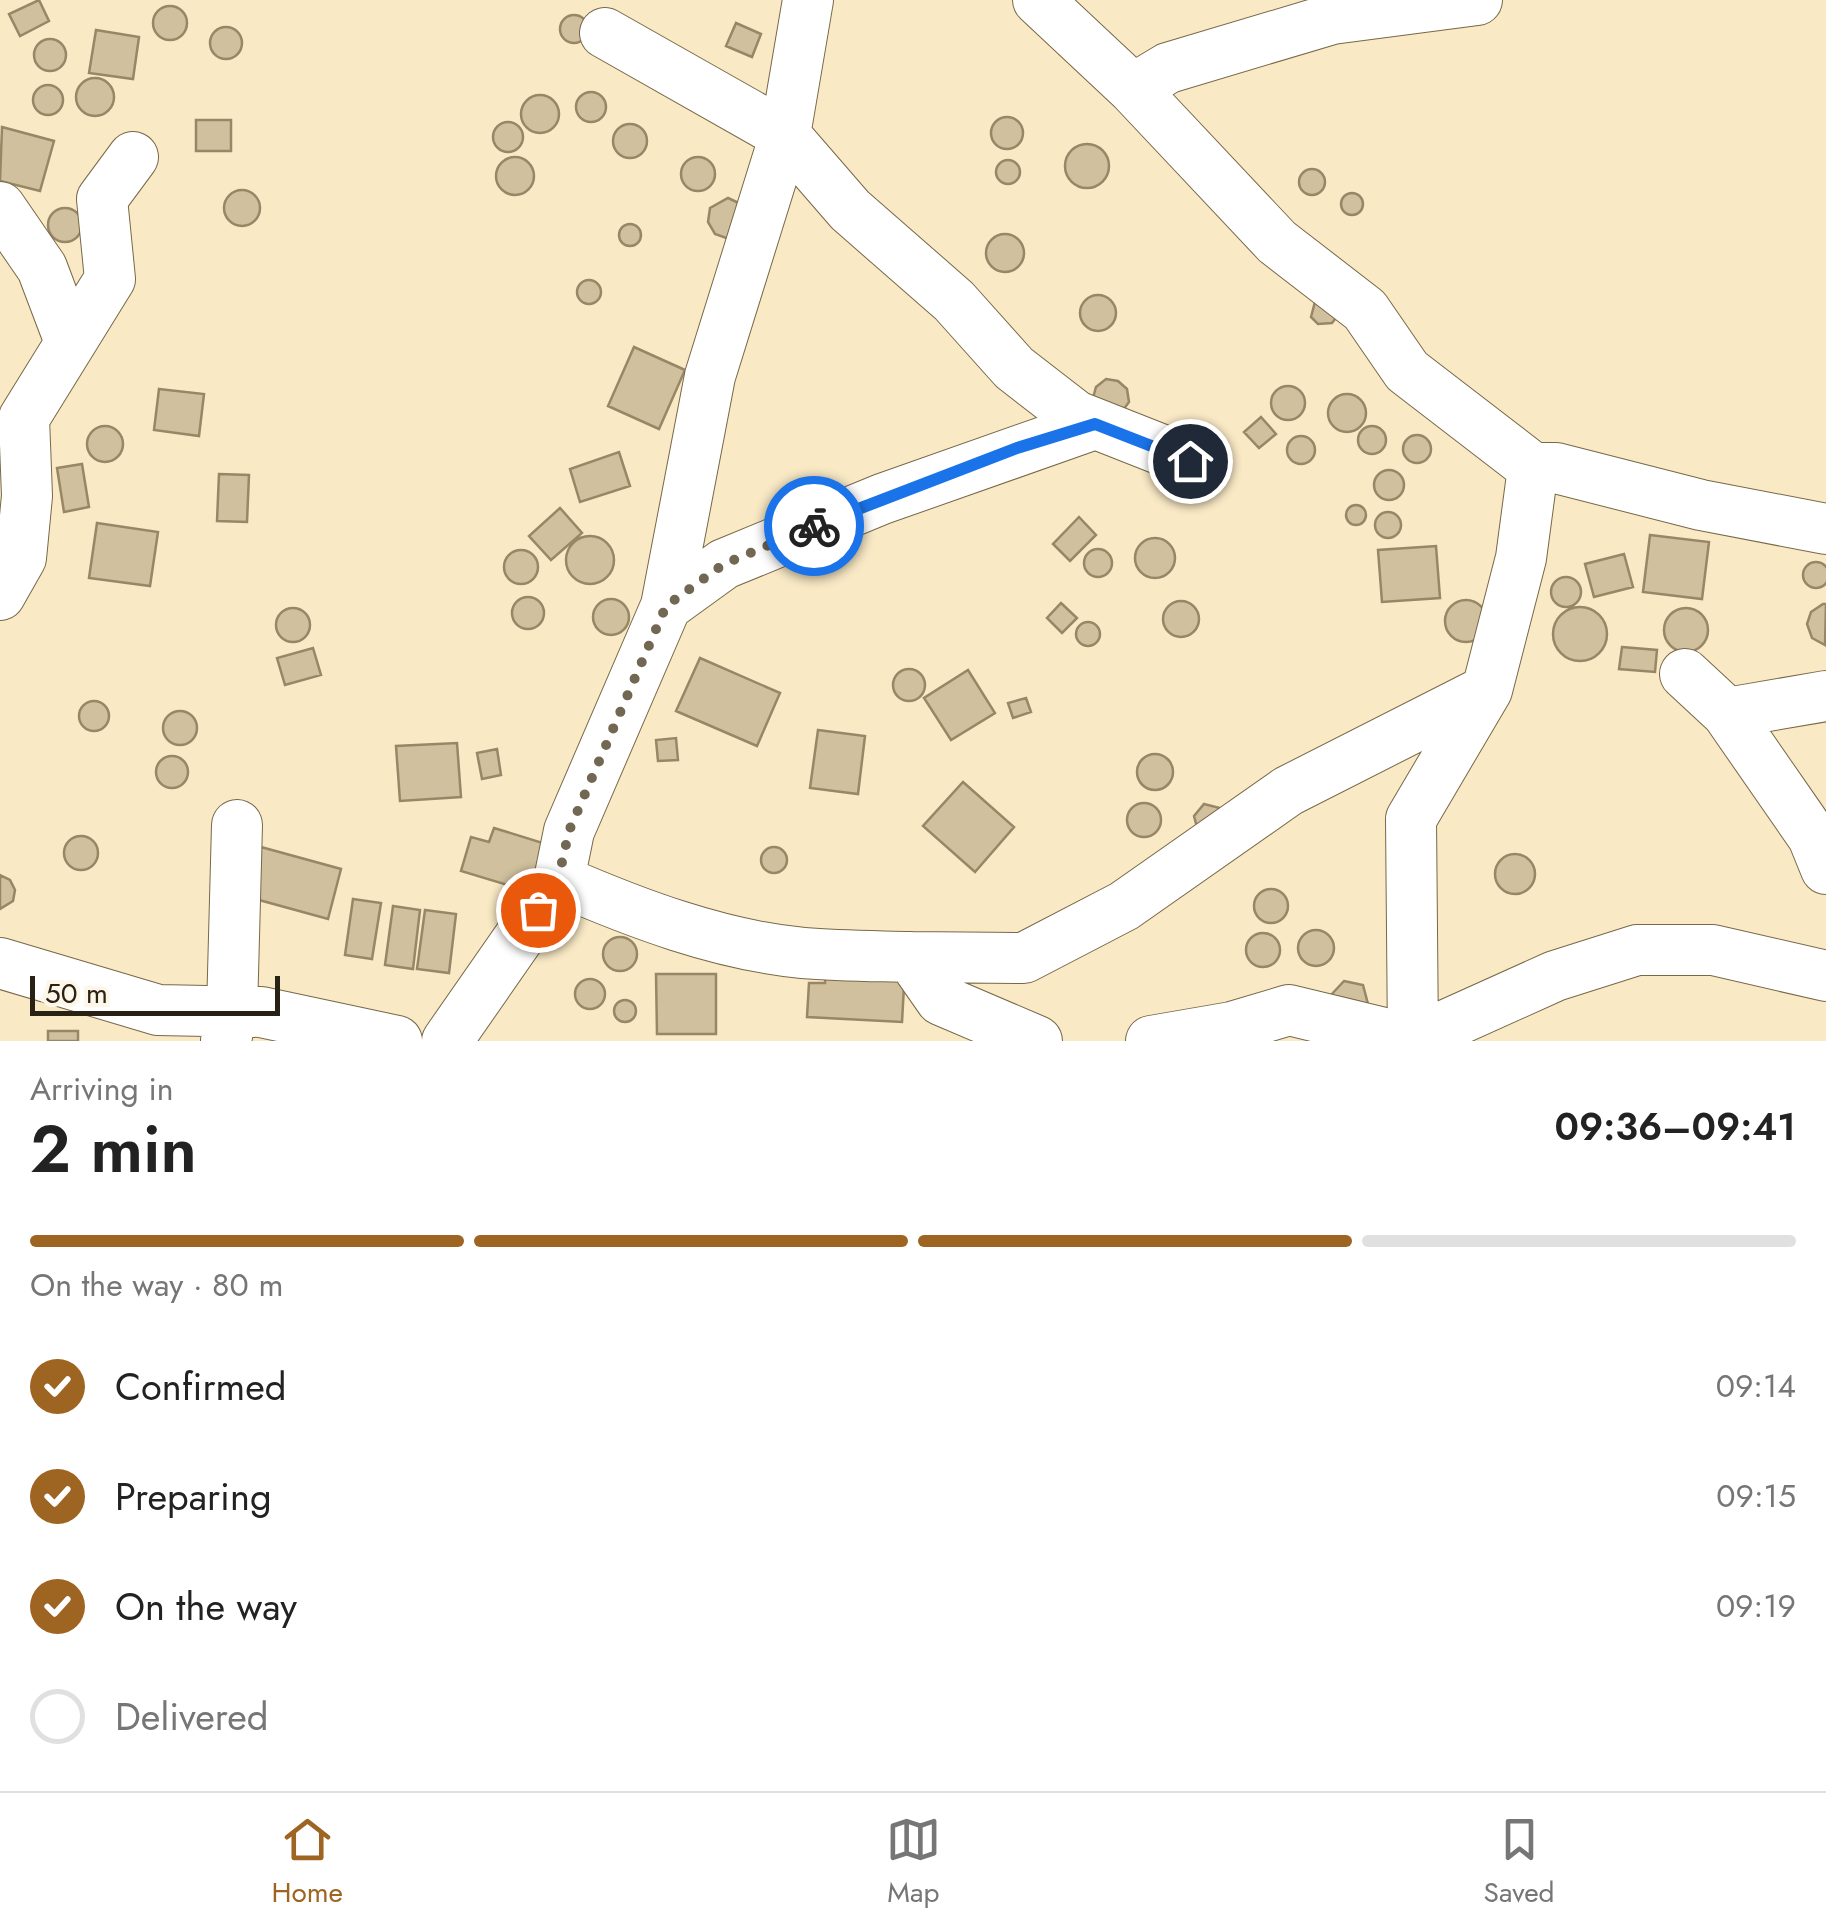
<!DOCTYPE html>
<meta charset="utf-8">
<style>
body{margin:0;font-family:Jost,sans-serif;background:#f6f6f6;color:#222;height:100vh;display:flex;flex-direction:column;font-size:38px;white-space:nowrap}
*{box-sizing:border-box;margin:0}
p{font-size:32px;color:#767676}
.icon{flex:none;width:55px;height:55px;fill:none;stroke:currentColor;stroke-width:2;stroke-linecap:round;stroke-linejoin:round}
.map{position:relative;height:1041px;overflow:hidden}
.panel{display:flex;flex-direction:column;background:#fff;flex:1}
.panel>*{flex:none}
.scale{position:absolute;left:30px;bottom:25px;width:250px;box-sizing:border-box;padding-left:10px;border:5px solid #282114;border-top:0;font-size:28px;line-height:35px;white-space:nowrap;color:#282114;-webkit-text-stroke:8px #fef7e9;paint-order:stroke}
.pin{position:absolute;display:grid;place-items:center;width:85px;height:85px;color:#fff;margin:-42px;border:5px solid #fff;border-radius:50%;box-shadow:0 2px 10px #0007}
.courier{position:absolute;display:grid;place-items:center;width:100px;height:100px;margin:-50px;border:8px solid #1a73e8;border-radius:50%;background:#fff;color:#222;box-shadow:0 2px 12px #0007}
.summary em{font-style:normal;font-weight:600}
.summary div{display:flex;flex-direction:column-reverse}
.summary{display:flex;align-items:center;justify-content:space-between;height:170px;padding:0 30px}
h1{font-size:65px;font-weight:600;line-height:75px}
.bar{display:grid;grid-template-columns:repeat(4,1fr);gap:15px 10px;align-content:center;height:120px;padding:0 30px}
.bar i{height:12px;border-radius:8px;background:#e0e0e0}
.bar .active{background:#9e6522}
.bar p{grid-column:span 4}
ol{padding:0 30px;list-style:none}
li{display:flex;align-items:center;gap:30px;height:110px}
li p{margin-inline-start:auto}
li .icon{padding:10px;border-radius:50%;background:#9e6522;color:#fff;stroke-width:4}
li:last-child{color:#767676}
li i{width:55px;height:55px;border:5px solid #e0e0e0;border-radius:50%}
.dock{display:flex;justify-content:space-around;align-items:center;height:140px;border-top:2px solid #e0e0e0;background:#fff;font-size:28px;color:#767676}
.dock a{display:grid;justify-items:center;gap:5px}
.dock .active{color:#9e6522}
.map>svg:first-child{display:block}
.building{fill:#d0c09d;stroke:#978767;stroke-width:2.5}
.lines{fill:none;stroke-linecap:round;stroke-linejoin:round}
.minor-casing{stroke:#776848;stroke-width:52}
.minor{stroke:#fff;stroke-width:50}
.done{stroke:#716752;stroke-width:10;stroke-dasharray:0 18}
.route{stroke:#1a73e8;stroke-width:12}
</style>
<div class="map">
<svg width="1826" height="1041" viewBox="0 0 1826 1041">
<rect width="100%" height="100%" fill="#f9e9c5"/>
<path class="building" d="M39,0L49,21L20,36L9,14Z
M153 23a17 17 0 1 1 34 0a17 17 0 1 1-34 0Z
M560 29a14 14 0 1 1 28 0a14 14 0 1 1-28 0Z
M736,23L761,34L752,57L726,46Z
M210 43a16 16 0 1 1 32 0a16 16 0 1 1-32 0Z
M96,30L139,37L133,79L89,73Z
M34 55a16 16 0 1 1 32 0a16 16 0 1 1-32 0Z
M76 97a19 19 0 1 1 38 0a19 19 0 1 1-38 0Z
M33 100a15 15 0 1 1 30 0a15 15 0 1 1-30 0Z
M576 107a15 15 0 1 1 30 0a15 15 0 1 1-30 0Z
M521 114a19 19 0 1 1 38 0a19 19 0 1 1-38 0Z
M991 133a16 16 0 1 1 32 0a16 16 0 1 1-32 0Z
M196,120H231V151H196Z
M493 137a15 15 0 1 1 30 0a15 15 0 1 1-30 0Z
M613 141a17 17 0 1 1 34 0a17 17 0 1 1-34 0Z
M2,127L54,141L40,191L0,181Z
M1065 166a22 22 0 1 1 44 0a22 22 0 1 1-44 0Z
M496 176a19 19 0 1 1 38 0a19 19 0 1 1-38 0Z
M681 174a17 17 0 1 1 34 0a17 17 0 1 1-34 0Z
M996 172a12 12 0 1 1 24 0a12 12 0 1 1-24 0Z
M1299 182a13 13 0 1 1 26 0a13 13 0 1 1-26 0Z
M224 208a18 18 0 1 1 36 0a18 18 0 1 1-36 0Z
M1341 204a11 11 0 1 1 22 0a11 11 0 1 1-22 0Z
M728,198L743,205L729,239L715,234L708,222L710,208Z
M48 225a17 17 0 1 1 34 0a17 17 0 1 1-34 0Z
M619 235a11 11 0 1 1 22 0a11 11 0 1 1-22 0Z
M986 253a19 19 0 1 1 38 0a19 19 0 1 1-38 0Z
M577 292a12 12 0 1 1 24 0a12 12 0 1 1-24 0Z
M1080 313a18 18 0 1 1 36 0a18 18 0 1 1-36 0Z
M1316,298L1338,315L1332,323L1318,324L1311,317Z
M634,347L685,370L659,429L608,406Z
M1106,379L1118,381L1127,389L1129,402L1121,413L1093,398L1096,387Z
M1271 403a17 17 0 1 1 34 0a17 17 0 1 1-34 0Z
M159,389L204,394L199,436L154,430Z
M1328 413a19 19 0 1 1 38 0a19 19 0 1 1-38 0Z
M1261,417L1276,434L1259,448L1244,432Z
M87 444a18 18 0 1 1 36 0a18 18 0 1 1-36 0Z
M1358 440a14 14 0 1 1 28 0a14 14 0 1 1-28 0Z
M1403 449a14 14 0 1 1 28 0a14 14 0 1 1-28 0Z
M1287 450a14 14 0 1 1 28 0a14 14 0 1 1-28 0Z
M619,452L630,486L580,502L570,469Z
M82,464L89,507L64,512L57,468Z
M1374 485a15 15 0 1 1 30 0a15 15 0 1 1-30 0Z
M219,474L249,475L247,522L217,521Z
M1346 515a10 10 0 1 1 20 0a10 10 0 1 1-20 0Z
M560,508L582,533L551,560L529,536Z
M1375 525a13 13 0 1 1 26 0a13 13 0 1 1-26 0Z
M1079,517L1096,535L1070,561L1053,544Z
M97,523L158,532L150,586L89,578Z
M1650,535L1709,542L1702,599L1643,592Z
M566 560a24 24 0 1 1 48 0a24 24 0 1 1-48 0Z
M1135 558a20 20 0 1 1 40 0a20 20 0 1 1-40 0Z
M1436,546L1440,598L1382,602L1378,550Z
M1084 563a14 14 0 1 1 28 0a14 14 0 1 1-28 0Z
M504 567a17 17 0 1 1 34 0a17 17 0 1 1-34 0Z
M1624,554L1633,587L1594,597L1585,564Z
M1803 575a13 13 0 1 1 26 0a13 13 0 1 1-26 0Z
M1551 592a15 15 0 1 1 30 0a15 15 0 1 1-30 0Z
M512 613a16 16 0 1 1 32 0a16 16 0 1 1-32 0Z
M593 617a18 18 0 1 1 36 0a18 18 0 1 1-36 0Z
M1445 621a21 21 0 1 1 42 0a21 21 0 1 1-42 0Z
M1163 619a18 18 0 1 1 36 0a18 18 0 1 1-36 0Z
M1061,603L1077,618L1062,633L1047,618Z
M1823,604H1826L1825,645L1812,638L1807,624L1811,612Z
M1553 634a27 27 0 1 1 54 0a27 27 0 1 1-54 0Z
M1664 630a22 22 0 1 1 44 0a22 22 0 1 1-44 0Z
M276 625a17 17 0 1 1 34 0a17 17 0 1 1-34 0Z
M1076 634a12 12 0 1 1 24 0a12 12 0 1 1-24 0Z
M1622,647L1657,650L1655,672L1619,669Z
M313,648L321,675L285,685L277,658Z
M700,658L780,693L757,746L676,711Z
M893 685a16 16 0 1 1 32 0a16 16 0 1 1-32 0Z
M968,670L995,713L951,740L924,698Z
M1026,698L1031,712L1013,718L1008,703Z
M79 716a15 15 0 1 1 30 0a15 15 0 1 1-30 0Z
M163 728a17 17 0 1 1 34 0a17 17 0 1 1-34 0Z
M818,730L865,736L858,794L810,788Z
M676,738L678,760L658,761L656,740Z
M457,743L461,797L400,801L396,746Z
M497,749L501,775L482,779L477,753Z
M1137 772a18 18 0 1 1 36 0a18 18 0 1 1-36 0Z
M156 772a16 16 0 1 1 32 0a16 16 0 1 1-32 0Z
M963,782L1014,827L975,872L923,826Z
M1127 820a17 17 0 1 1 34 0a17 17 0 1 1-34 0Z
M1204,804L1220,808L1224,815L1198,831L1194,816Z
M494,828L546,844L531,892L461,871L471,837L489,842Z
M64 853a17 17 0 1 1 34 0a17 17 0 1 1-34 0Z
M761 860a13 13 0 1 1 26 0a13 13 0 1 1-26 0Z
M261,847L341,869L328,919L248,897Z
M1495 874a20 20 0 1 1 40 0a20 20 0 1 1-40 0Z
M0,875L10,880L15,890L13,901L0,909Z
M1254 906a17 17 0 1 1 34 0a17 17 0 1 1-34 0Z
M353,899L381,903L372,959L345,955Z
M393,906L420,910L413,969L385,965Z
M425,910L456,914L449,973L417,969Z
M1298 948a18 18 0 1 1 36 0a18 18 0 1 1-36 0Z
M1246 950a17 17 0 1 1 34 0a17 17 0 1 1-34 0Z
M603 954a17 17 0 1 1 34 0a17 17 0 1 1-34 0Z
M826,964L905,968L902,1022L807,1017L809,983H825Z
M656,974H716V1034H657Z
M575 994a15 15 0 1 1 30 0a15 15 0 1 1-30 0Z
M1344,981L1363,985L1368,1004L1331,995Z
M614 1011a11 11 0 1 1 22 0a11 11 0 1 1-22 0Z
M48,1031H78V1041H48Z"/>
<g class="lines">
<g class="minor-casing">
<path id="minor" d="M1038,0L1133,89L1277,242L1365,310L1407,371L1533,468H1556L1701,505L1826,529
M605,33L785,135L850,210L954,301L1014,368L1076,416L1190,461
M1133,89L1168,68L1332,19L1477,0
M0,207L42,268L70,342
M0,595L21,558L27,496L24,418L110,279L102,199L133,157
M666,606L724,564L882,499L1095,424
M1685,674L1727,713L1813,837L1826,869
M1727,713L1826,696
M559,880C635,913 719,945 803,953C839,956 875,956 911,957L941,1000L1037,1041
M911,957L1024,958L1124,906L1288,791L1487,690
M0,963L158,1010L261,1012L397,1041
M226,1041L232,1011L237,825
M447,1041L559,880L569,831L666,606L710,376L785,135L808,0
M1151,1041L1232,1027L1289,1010L1413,1040L1555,976L1637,950H1713L1826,976
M1413,1041L1411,819L1487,690L1521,558L1533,468"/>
</g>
<use href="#minor" class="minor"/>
</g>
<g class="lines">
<path class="done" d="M538,910L558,880L569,831L666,606L724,564L814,526"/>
<path class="route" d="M814,526L1017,448L1095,424L1190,461"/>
</g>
</svg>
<div class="scale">50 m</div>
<div class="pin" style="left:538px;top:910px;background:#ea580c"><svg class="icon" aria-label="bag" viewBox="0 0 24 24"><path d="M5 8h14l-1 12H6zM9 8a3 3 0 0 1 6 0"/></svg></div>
<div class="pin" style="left:1190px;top:461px;background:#1f2937"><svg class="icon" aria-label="home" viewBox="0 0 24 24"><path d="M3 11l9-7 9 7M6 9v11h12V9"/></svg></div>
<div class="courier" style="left:814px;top:526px"><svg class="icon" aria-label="bike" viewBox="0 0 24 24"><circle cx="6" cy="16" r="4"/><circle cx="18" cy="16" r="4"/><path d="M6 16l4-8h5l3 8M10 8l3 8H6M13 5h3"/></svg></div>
</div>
<section class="panel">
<div class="summary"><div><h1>2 min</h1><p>Arriving in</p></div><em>09:36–09:41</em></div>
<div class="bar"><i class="active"></i><i class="active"></i><i class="active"></i><i></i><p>On the way · 80 m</p></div>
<ol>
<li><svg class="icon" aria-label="check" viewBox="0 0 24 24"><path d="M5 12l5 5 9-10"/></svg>Confirmed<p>09:14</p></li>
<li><svg class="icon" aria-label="check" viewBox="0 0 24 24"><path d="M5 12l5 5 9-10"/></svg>Preparing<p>09:15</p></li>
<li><svg class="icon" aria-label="check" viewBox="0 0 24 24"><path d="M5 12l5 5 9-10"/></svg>On the way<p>09:19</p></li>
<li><i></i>Delivered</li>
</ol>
</section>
<nav class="dock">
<a class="active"><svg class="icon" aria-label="home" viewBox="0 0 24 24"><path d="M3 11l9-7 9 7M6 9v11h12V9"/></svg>Home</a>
<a><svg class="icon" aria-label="map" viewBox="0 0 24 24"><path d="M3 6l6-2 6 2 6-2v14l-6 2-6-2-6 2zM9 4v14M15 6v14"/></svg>Map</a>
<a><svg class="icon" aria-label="saved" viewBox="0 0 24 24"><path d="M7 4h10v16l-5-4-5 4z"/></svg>Saved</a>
</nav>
